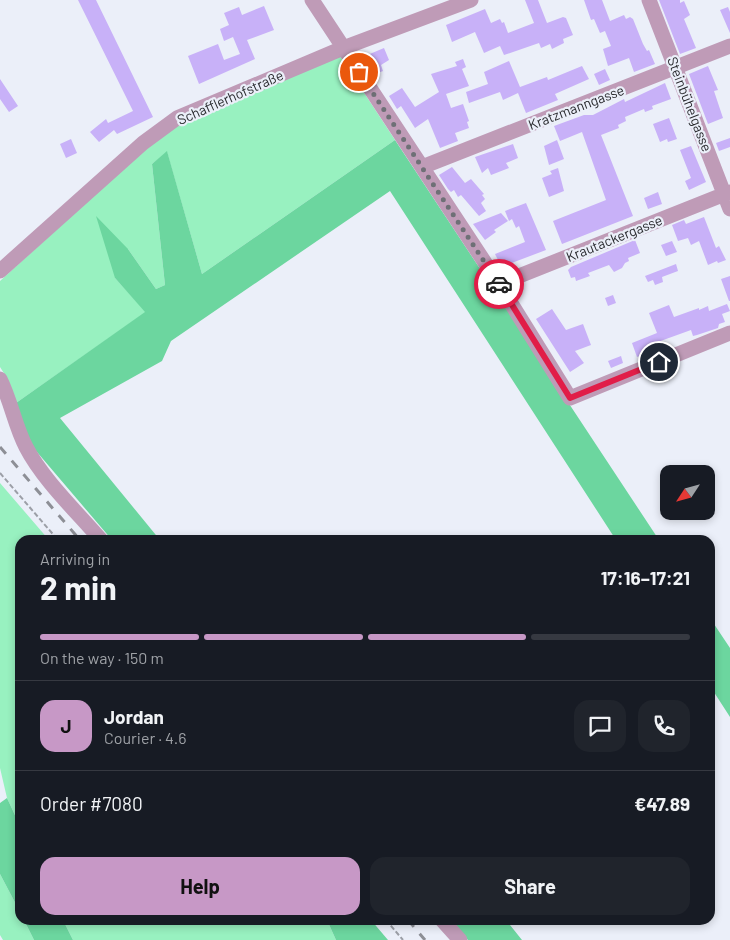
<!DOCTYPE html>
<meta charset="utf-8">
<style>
body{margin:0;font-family:Barlow,sans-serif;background:#20242c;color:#f1f3f6;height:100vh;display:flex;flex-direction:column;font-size:19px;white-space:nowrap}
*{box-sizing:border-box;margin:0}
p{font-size:16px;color:#9ea1a6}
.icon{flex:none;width:28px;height:28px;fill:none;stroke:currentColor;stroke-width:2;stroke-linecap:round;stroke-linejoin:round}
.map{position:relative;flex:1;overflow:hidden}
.details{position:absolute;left:15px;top:535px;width:700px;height:390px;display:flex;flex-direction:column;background:#171b24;border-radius:15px;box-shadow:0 2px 8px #0003}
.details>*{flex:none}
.needle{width:32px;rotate:234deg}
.fabs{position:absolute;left:660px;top:465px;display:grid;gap:10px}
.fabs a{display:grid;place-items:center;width:55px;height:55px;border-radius:10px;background:#171b24;box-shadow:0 2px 8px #0003;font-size:25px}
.pin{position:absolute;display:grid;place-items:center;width:42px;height:42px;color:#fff;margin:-21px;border:2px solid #fff;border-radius:50%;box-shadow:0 1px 5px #0007}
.courier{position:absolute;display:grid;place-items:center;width:50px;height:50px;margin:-25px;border:4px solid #e11d48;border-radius:50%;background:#fff;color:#222;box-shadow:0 1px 6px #0007}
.head em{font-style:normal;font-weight:700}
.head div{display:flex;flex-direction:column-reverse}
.head{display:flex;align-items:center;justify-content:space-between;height:85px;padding:0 25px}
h1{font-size:32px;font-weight:700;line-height:38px}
.bar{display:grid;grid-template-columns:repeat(4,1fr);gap:8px 5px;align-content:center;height:60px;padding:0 25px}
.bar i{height:6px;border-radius:4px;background:#363941}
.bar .active{background:#c798c6}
.bar p{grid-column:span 4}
.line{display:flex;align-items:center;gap:12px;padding:0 25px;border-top:1px solid #363941}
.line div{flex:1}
.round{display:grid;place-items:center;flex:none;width:52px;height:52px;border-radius:15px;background:#20242c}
.cta{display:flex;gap:10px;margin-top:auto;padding:10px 25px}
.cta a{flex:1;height:58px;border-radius:15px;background:#c798c6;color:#111;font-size:20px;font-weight:700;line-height:58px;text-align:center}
.cta a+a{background:#20242c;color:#f1f3f6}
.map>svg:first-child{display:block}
.green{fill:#98f1c0}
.forest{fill:#6cd69f}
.building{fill:#c8b1f8}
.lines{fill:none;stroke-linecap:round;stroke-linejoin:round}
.path{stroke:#9c9fa7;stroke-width:2;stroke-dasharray:5 2.5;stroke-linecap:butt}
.minor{stroke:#bf9bb7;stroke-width:15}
.rail{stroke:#8d8f96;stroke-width:3;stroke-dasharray:9 9;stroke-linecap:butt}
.done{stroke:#6e7076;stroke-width:5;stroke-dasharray:0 9}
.route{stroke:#e11d48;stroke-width:6}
.labels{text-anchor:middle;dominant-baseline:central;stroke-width:4.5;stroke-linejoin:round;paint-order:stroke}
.street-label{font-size:14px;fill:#2a2b2f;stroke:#ebeff9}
</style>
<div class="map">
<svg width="730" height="940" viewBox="0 0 730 940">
<rect width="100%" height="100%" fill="#ebeff9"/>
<path class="green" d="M340,56L395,140L202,274L167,152L152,164L165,285L156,289L128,249L115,278L146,312L16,403L7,378L0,367V281L145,149L180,124Z
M0,483L49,540H20V826L7,798L0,768Z
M0,874L20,912V920H24L34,940H3L0,935Z
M63,920H327L336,940H73Z"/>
<path class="forest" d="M395,140L659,540H616L390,191L171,341L162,361L60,418L160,540H112L31,445L16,403L145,312L115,278L96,216L128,249L156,289L165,285L152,164L167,151L202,274Z
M710,618L730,648V717L710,686Z
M7,798L20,826V912L0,874V803Z
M24,920H63L73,940H34Z
M327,920H371L388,940H336Z
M451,920H506L522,940H468Z"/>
<path class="building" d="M78,0H96L153,117L117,134L114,130L99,142L90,132L106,119L108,123L133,111Z
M525,0H538L547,23L563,17L566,18L573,35L563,39L564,43L552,49L550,44L541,48L539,43L504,55L500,46L484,53L475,32L452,42L446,25L485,9L491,23L500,19L502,23L504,22L508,33L534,23Z
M584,0H602L610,21L624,15L626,19L630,17L633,19L643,44L647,51L649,50L655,64L634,72L629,58L608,66L603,49L611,46L605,31L600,33L594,19L591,20Z
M659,0H680V3L684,1L690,15L684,19L696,48L680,54Z
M264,6L274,30L247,40L255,59L199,84L188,56L218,44L224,60L240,54L233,37L224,41L220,29L229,25L224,13L239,7L242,15Z
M728,7L730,12V33L720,10Z
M384,48L389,60L381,65L383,71L375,74L373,68L370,69L365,56Z
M463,59L466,67L462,69L469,86L446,94L451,108L463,104L469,121L467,122L469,128L455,133L458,141L440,148L428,119L415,128L401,106L397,109L389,96L402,88L415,107L439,92L431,74L457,66L455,62Z
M509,61L520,87L547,77L548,80L582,66L589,79L555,94L558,100L526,113L518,93L503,100L500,92L469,103L466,92L488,84L484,72Z
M708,66L718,90L714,91L723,118L708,124L689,74Z
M605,69L610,80L599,85L594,74Z
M0,79L18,106L9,112L0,99Z
M665,83L671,99L652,106L653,109L645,112L644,109L625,117L626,121L618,125L619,128L601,135L633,216L562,244L553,221L606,200L582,132L560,141L554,126L584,115H593L624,99L625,102Z
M669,118L677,139L668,142L667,139L660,142L653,124Z
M730,138V147L719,151L716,143Z
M71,139L77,153L66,158L60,144Z
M557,140L564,159L549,165L544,146Z
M513,144L518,158L506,163L509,168L491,175L488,168L482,173L475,157Z
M691,146L706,182L689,190L685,181L691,178L680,150Z
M452,167L465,183L471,179L484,194L482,195L485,199L481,203L486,211L479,216L461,195L458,197L454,190L451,192L448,189L439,175Z
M558,168L564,191L549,197L542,178L552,174L550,171Z
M658,192L662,204L648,209L644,198Z
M526,203L546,250L509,264L510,267L503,270L495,254L525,242L519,226L516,228L512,219L509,221L505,211Z
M501,213L508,221L494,230L496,232L485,240L473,224Z
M704,217L716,248L719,246L726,260L718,263L717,261L708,265L699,241L691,245L688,238L678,241L672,225L684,220L686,224Z
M635,240L640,253L628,258L629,261L625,263L622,268L614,272L609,265L588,273L590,276L576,281L575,277L571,278L568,270L571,267Z
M672,241L677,252L666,256L661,245Z
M676,264L678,271L662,277L663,282L655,285L653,280L648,282L645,276Z
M730,276V301H729L721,279Z
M613,295L616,303L608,306L605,298Z
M727,304L730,311L722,314L725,322L719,324L718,328L697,335L693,336L691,330L655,343L658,349L637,357L632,343L657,333L649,313L669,305L674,317L699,308V310L708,306L709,311Z
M552,309L566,330L583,324L591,345L575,351L584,363L570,372L536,319Z
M621,356L623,363L611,368L608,361Z"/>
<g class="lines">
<path class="path" d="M0,473L58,540
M386,920L403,940"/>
<path class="minor" d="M312,0L499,284L570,398L730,333
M649,0L730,209
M422,167L730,46
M0,271L143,143L177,118L343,48L471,0
M499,284L730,192
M0,379C11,401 15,426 26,447C43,480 77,512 101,540
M442,920L460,940"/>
<path class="rail" d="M0,447L80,540
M408,920L425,940"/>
</g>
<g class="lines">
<path class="done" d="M359,72L499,284"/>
<path class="route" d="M499,284L570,398L659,362"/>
</g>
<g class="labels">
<g class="street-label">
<text transform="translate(230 97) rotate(-24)">Schafflerhofstraße</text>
<text transform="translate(690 104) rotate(69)">Steinbühelgasse</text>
<text transform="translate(576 107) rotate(-21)">Kratzmanngasse</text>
<text transform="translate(614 238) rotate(-22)">Krautackergasse</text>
</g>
</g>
</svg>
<div class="fabs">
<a><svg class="needle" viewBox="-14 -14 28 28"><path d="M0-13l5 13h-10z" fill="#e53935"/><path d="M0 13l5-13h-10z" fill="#9ea1a6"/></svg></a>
</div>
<div class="pin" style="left:359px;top:72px;background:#ea580c"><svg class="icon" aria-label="bag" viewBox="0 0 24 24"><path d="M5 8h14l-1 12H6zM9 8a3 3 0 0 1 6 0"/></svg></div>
<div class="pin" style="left:659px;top:362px;background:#1f2937"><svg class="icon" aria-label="home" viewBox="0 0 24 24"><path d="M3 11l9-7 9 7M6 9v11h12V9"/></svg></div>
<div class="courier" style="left:499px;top:284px"><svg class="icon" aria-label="car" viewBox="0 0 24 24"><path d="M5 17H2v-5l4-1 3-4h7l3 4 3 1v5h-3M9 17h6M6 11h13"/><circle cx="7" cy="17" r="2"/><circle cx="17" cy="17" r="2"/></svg></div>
<section class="details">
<div class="head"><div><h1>2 min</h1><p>Arriving in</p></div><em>17:16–17:21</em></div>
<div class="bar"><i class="active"></i><i class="active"></i><i class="active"></i><i></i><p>On the way · 150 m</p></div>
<div class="line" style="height:90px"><b class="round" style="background:#c798c6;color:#111">J</b><div><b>Jordan</b><p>Courier · 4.6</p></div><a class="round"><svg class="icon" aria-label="chat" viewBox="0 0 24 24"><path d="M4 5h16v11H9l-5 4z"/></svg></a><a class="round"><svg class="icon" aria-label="phone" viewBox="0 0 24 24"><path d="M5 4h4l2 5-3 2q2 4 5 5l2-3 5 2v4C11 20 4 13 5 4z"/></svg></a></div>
<div class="line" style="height:65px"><div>Order #7080</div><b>€47.89</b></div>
<div class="cta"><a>Help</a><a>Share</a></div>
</section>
</div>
